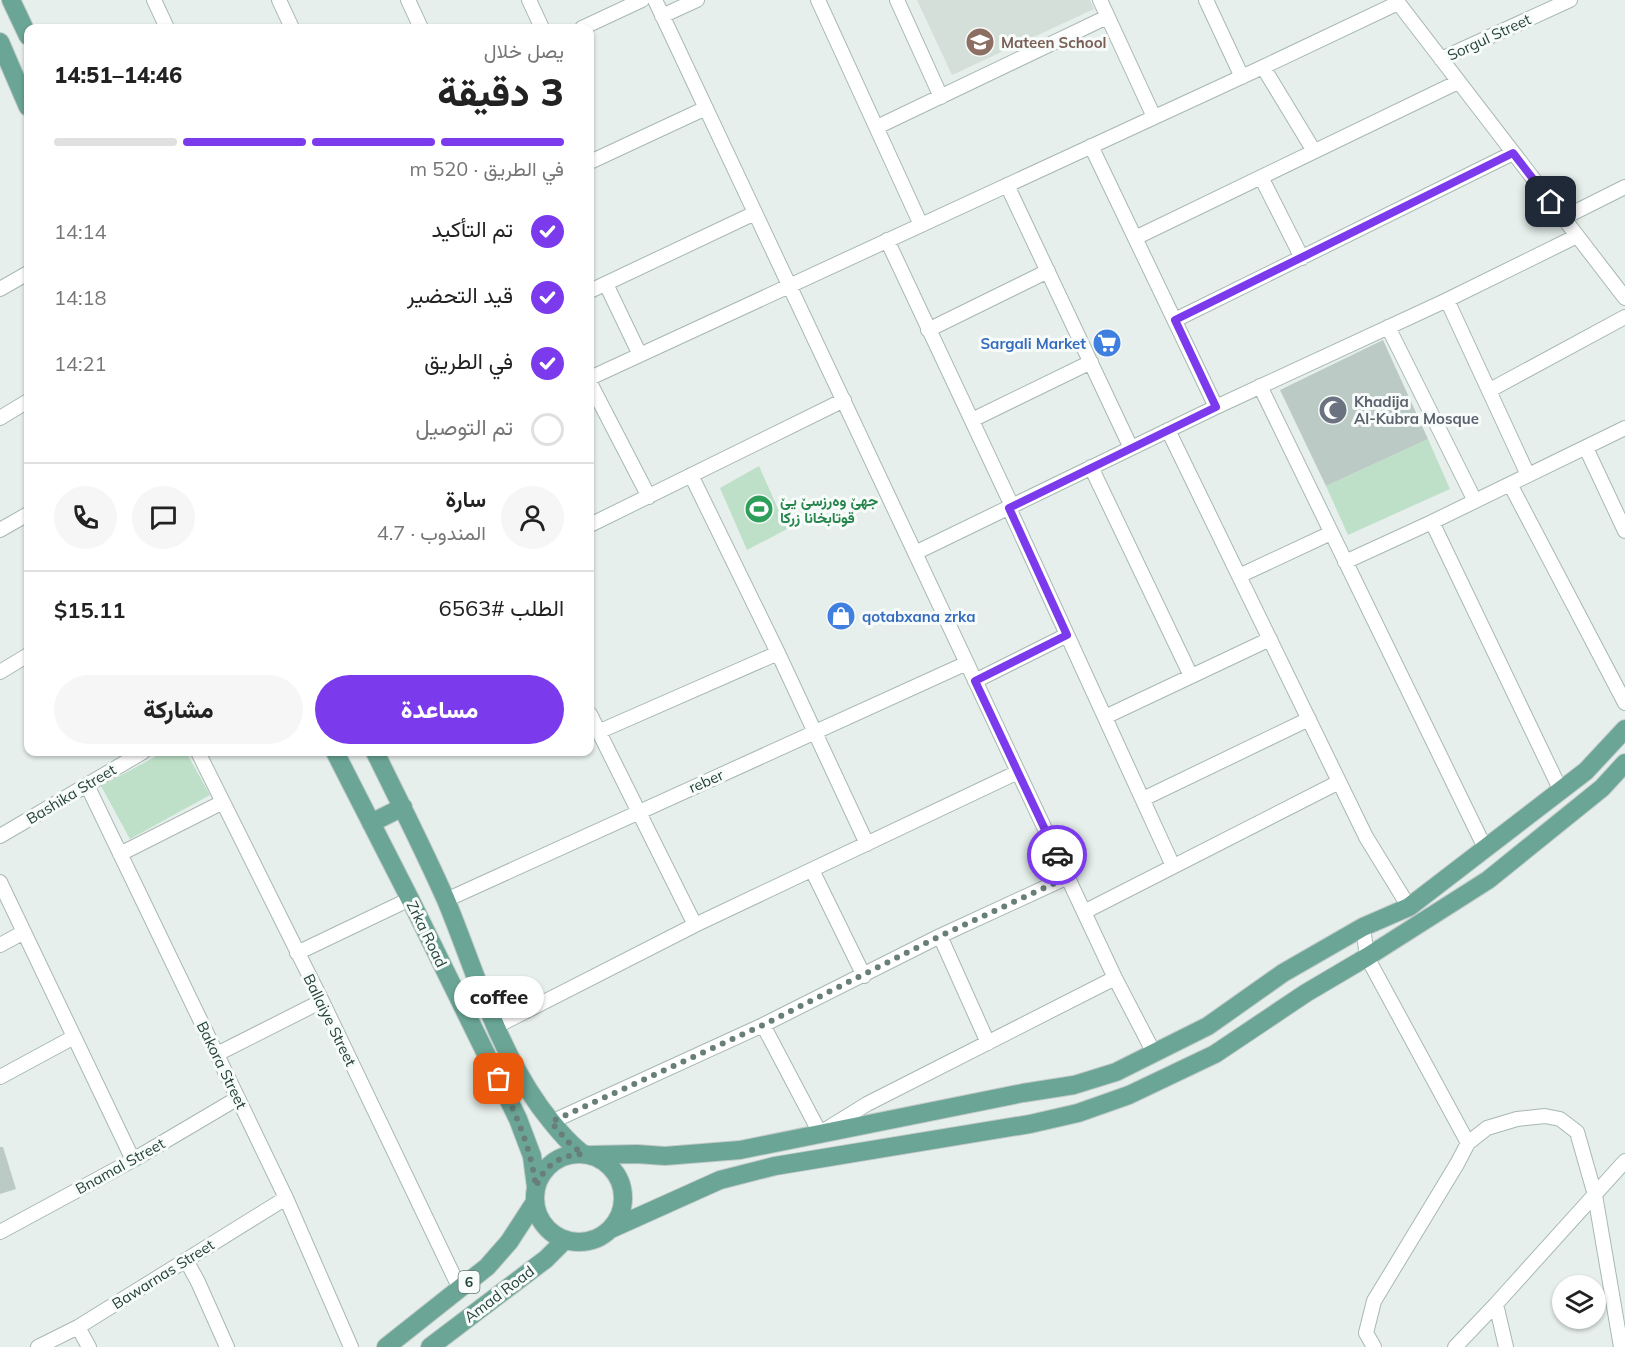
<!DOCTYPE html>
<html lang="ar">
<meta charset="utf-8">
<style>
body{margin:0;font-family:Mulish,Vazirmatn,sans-serif;background:#f6f6f6;color:#222;direction:rtl;height:100vh;display:flex;flex-direction:column;font-size:22px;white-space:nowrap}
*{box-sizing:border-box;margin:0}
p{font-size:20px;color:#767676}
.icon{flex:none;width:33px;height:33px;fill:none;stroke:currentColor;stroke-width:2;stroke-linecap:round;stroke-linejoin:round}
.map{position:relative;flex:1;overflow:hidden;direction:ltr}
.panel{position:absolute;left:24px;top:24px;width:570px;height:732px;display:flex;flex-direction:column;background:#fff;border-radius:12px;box-shadow:0 2px 4px #0004;direction:rtl}
.panel>*{flex:none}
.tools{position:absolute;left:1552px;top:1275px;display:grid;gap:12px}
.tools a{display:grid;place-items:center;width:54px;height:54px;border-radius:50%;background:#fff;box-shadow:0 2px 4px #0004;font-size:30px}
.pin{position:absolute;display:grid;place-items:center;width:51px;height:51px;color:#fff;margin:-26px;border-radius:12px;box-shadow:0 3px 9px #0006}
.courier{position:absolute;display:grid;place-items:center;width:60px;height:60px;margin:-30px;border:4px solid #7c3aed;border-radius:50%;background:#fff;color:#222;box-shadow:0 2px 8px #0007}
.bubble{position:absolute;height:42px;border-radius:21px;background:#fff;box-shadow:0 2px 4px #0004;font-size:20px;font-weight:800;line-height:42px;text-align:center;direction:rtl}
.summary em{font-style:normal;font-weight:800}
.summary div{display:flex;flex-direction:column-reverse}
.summary{display:flex;align-items:center;justify-content:space-between;height:102px;padding:0 30px}
h1{font-size:39px;font-weight:800;line-height:45px}
.bar{display:grid;grid-template-columns:repeat(4,1fr);gap:9px 6px;align-content:center;height:72px;padding:0 30px}
.bar i{height:8px;border-radius:4px;background:#e0e0e0}
.bar .current{background:#7c3aed}
.bar p{grid-column:span 4}
.line{display:flex;align-items:center;gap:15px;padding:0 30px;border-top:2px solid #e0e0e0}
.line div{flex:1}
.round{display:grid;place-items:center;flex:none;width:63px;height:63px;border-radius:32px;background:#f6f6f6}
ol{padding:0 30px;list-style:none}
li{display:flex;align-items:center;gap:18px;height:66px}
li p{margin-inline-start:auto}
li .icon{padding:6px;border-radius:50%;background:#7c3aed;color:#fff;stroke-width:4}
li:last-child{color:#767676}
li i{width:33px;height:33px;border:3px solid #e0e0e0;border-radius:50%}
.button{display:flex;gap:12px;margin-top:auto;padding:12px 30px}
.button a{flex:1;height:69px;border-radius:36px;background:#7c3aed;color:#fff;font-size:24px;font-weight:800;line-height:69px;text-align:center}
.button a+a{background:#f6f6f6;color:#222}
.map>svg:first-child{display:block}
.built{fill:#d4dfda}
.green{fill:#bfe0c8}
.building{fill:#bbcac4}
.lines{fill:none;stroke-linecap:round;stroke-linejoin:round}
.minor-casing{stroke:#a8b8b2;stroke-width:16}
.primary-casing{stroke:#c2cac8;stroke-width:20}
.minor{stroke:#fff;stroke-width:14}
.primary{stroke:#6aa596;stroke-width:18}
.done{stroke:#687f78;stroke-width:6;stroke-dasharray:0 10.8}
.route{stroke:#7c3aed;stroke-width:8}
.labels{text-anchor:middle;dominant-baseline:central;stroke-width:6;stroke-linejoin:round;paint-order:stroke}
.shield{fill:#f7fbf9;stroke:#637a73;stroke-width:1.5}
.shield-label{font-size:14px;font-weight:bold;fill:#24423a}
.street-label{font-size:15px;fill:#24423a;stroke:#f7fbf9}
.education-label{font-size:15px;font-weight:bold;fill:#785e54;stroke:#f7fbf9;text-anchor:start}
.shop-label{font-size:15px;font-weight:bold;fill:#366cbe;stroke:#f7fbf9;text-anchor:end}
.worship-label{font-size:15px;font-weight:bold;fill:#5b616d;stroke:#f7fbf9;text-anchor:start}
.leisure-label{font-size:15px;font-weight:bold;fill:#27864d;stroke:#f7fbf9;text-anchor:start}
</style>
<div class="map">
<svg width="1625" height="1347" viewBox="0 0 1625 1347">
<rect width="100%" height="100%" fill="#e6efeb"/>
<path class="built" d="M917,0H1090L1094,9L952,75Z"/>
<path class="green" d="M1428,439L1450,489L1348,535L1326,486Z
M759,466L787,529L747,550L720,488Z
M164,752H186L210,795L130,839L101,786Z"/>
<path class="building" d="M1383,340L1428,439L1326,486L1280,390Z
M0,1147H3L16,1189L0,1194Z"/>
<g class="lines">
<g class="minor-casing">
<path id="minor" d="M154,0L167,28
M279,0L292,28
M408,0L421,28
M529,0L542,28
M655,0L1115,978L1154,1053
M818,0L921,225
M897,0L941,97
M1100,0L1154,117
M1206,0L1242,77
M1396,0L1625,298
M662,16L697,0
M582,28L642,0
M1441,59L1570,0
M1263,67L1314,151
M877,127L1107,17
M1091,146L1216,407
M590,162L706,108
M1261,177L1302,258
M1007,185L1131,448
M1563,218L1625,187
M1135,238L1458,82
M887,240L1012,506
M606,284L640,355
M0,289L28,273
M590,291L755,213
M1447,300L1528,475
M1175,320L1513,153
M1388,327L1475,501
M928,330L1048,271
M590,378L1263,67L1398,3
M590,383L649,497
M1260,386L1486,850
M1490,390L1625,317
M0,418L28,401
M972,420L1091,362
M1168,430L1366,837L1409,907
M1586,448L1625,531
M1091,467L1191,676
M691,475L778,653L867,844
M1510,484L1625,703
M1009,508L1173,866
M1432,522L1561,791
M590,525L844,400
M0,530L28,514
M915,553L1216,407L1447,300L1577,236
M1345,562L1432,522L1625,428
M1239,576L1331,533
M0,672L28,655
M975,681L1067,635
M590,714L695,925
M1105,717L1270,639
M598,732L778,653
M198,752L322,1001L460,1289
M87,785L286,1198L351,1347
M1143,799L1309,719
M0,836L143,752
M120,854L223,802
M812,870L864,976
M0,882L133,1160
M446,900L967,663
M1084,912L1339,782
M1363,927L1367,957L1468,1143
M940,936L988,1043
M0,945L24,932
M297,953L410,899
M763,1025L820,1133L867,1104L1115,978
M495,1027L695,925L1018,772
M217,1054L322,1001
M0,1077L74,1037
M551,1122L763,1025L940,936L1068,877
M0,1232L133,1160L238,1098
M186,1260L198,1282L227,1347
M1496,1304L1625,1161
M78,1327L89,1347
M38,1347L78,1327L286,1198
M1374,1347L1366,1333L1374,1301L1457,1164L1468,1143L1487,1128L1517,1119L1545,1116L1560,1119L1577,1132L1595,1195L1621,1347
M1455,1347L1496,1304L1506,1347"/>
</g>
<g class="primary-casing">
<path id="primary" d="M11,0L28,36
M0,42L28,107
M335,752L410,899L518,1119L532,1156L536,1187
M375,752C399,801 424,850 446,900C475,970 495,1044 540,1107C553,1124 566,1141 583,1154
M371,823L403,807
M535 1198a44 44 0 1 1 88 0a44 44 0 1 1-88 0Z
M590,1155L637,1154L665,1156L740,1150L1023,1093L1074,1085L1116,1072L1208,1026L1283,973L1363,927L1409,907L1586,771L1625,729
M611,1229L720,1180L775,1166L1030,1124L1078,1113L1129,1095L1215,1054L1306,993L1367,957L1488,880L1602,788L1625,763
M386,1347L487,1267L509,1242L535,1202
M430,1347L546,1259L565,1240"/>
</g>
<use href="#minor" class="minor"/>
<use href="#primary" class="primary"/>
</g>
<g class="lines">
<path class="done" d="M499,1079C517,1118 530,1144 536,1187C544,1165 560,1155 583,1154L571,1145L551,1122L763,1025L940,936L1068,877L1057,855"/>
<path class="route" d="M1057,855L975,681L1067,635L1009,508L1216,407L1175,320L1513,153L1551,202"/>
</g>
<defs>
<g id="school-disc" transform="scale(1.5)"><circle r="9.5" fill="#8d6e63" stroke="#f7fbf9"/><path d="M0-5L7-2L0 1L-7-2ZM-4 1L0 2.5L4 1V4Q0 6-4 4Z" fill="#fff"/></g>
<g id="supermarket-disc" transform="scale(1.5)"><circle r="9.5" fill="#3f7fe0" stroke="#f7fbf9"/><path d="M-6-5.5h2.5l.6 2H6L4.5 2H-2.5L-4.4-4H-6ZM-1.5 3.2a1.3 1.3 0 1 0 .1 0ZM3 3.2a1.3 1.3 0 1 0 .1 0Z" fill="#fff"/></g>
<g id="mosque-disc" transform="scale(1.5)"><circle r="9.5" fill="#6b7280" stroke="#f7fbf9"/><path d="M3.5-4.9A6 6 0 1 0 3.5 4.9A5 5 0 1 1 3.5-4.9Z" fill="#fff"/></g>
<g id="stadium-disc" transform="scale(1.5)"><circle r="9.5" fill="#2e9e5b" stroke="#f7fbf9"/><path d="M0-5a6.5 5 0 1 0 0 10a6.5 5 0 1 0 0-10ZM-3.5-1.8h7v3.6h-7Z" fill="#fff"/></g>
<g id="shop-disc" transform="scale(1.5)"><circle r="9.5" fill="#3f7fe0" stroke="#f7fbf9"/><path d="M-5-2.5h2.3a2.7 3.5 0 0 1 5.4 0H5L5.5 6h-11ZM-1.5-2.5h3a1.5 2.3 0 0 0-3 0Z" fill="#fff"/></g>
</defs>
<g fill-rule="evenodd">
<use href="#school-disc" x="980" y="42"/>
<use href="#supermarket-disc" x="1107" y="343"/>
<use href="#mosque-disc" x="1333" y="410"/>
<use href="#stadium-disc" x="759" y="509"/>
<use href="#shop-disc" x="841" y="616"/>
</g>
<g class="labels">
<rect class="shield" x="458.5" y="1271" width="21" height="22" rx="4.5"/>
<g class="shield-label">
<text x="469" y="1282">6</text>
</g>
<g class="street-label">
<text transform="translate(1489 37) rotate(-25)">Sorgul Street</text>
<text transform="translate(706 781) rotate(-24)">reber</text>
<text transform="translate(71 794) rotate(-31)">Bashika Street</text>
<text transform="translate(427 934) rotate(64)">Zrka Road</text>
<text transform="translate(330 1020) rotate(64)">Ballaiye Street</text>
<text transform="translate(222 1065) rotate(64)">Bakora Street</text>
<text transform="translate(120 1166) rotate(-29)">Bnamal Street</text>
<text transform="translate(163 1274) rotate(-32)">Bawarnas Street</text>
<text transform="translate(499 1294) rotate(-37)">Amad Road</text>
</g>
<g class="education-label">
<text x="1001" y="42">Mateen School</text>
</g>
<g class="shop-label">
<text x="1086" y="343">Sargali Market</text>
<text x="862" y="616" text-anchor="start">qotabxana zrka</text>
</g>
<g class="worship-label">
<text x="1354" y="401">Khadija<tspan x="1354" dy="17">Al-Kubra Mosque</tspan></text>
</g>
<g class="leisure-label">
<text x="780" y="500">جھێ وەرزسێ یێ<tspan x="780" dy="17">قوتابخانا زرکا</tspan></text>
</g>
</g>
</svg>
<div class="tools">
<a><svg class="icon" aria-label="layers" viewBox="0 0 24 24"><path d="M12 4l9 5-9 5-9-5zM3 14l9 5 9-5"/></svg></a>
</div>
<div class="pin" style="left:499px;top:1079px;background:#ea580c"><svg class="icon" aria-label="bag" viewBox="0 0 24 24"><path d="M5 8h14l-1 12H6zM9 8a3 3 0 0 1 6 0"/></svg></div>
<div class="pin" style="left:1551px;top:202px;background:#1f2937"><svg class="icon" aria-label="home" viewBox="0 0 24 24"><path d="M3 11l9-7 9 7M6 9v11h12V9"/></svg></div>
<div class="courier" style="left:1057px;top:855px"><svg class="icon" aria-label="car" viewBox="0 0 24 24"><path d="M5 17H2v-5l4-1 3-4h7l3 4 3 1v5h-3M9 17h6M6 11h13"/><circle cx="7" cy="17" r="2"/><circle cx="17" cy="17" r="2"/></svg></div>
<div class="bubble" style="left:454px;top:976px;width:90px">coffee</div>
<section class="panel">
<div class="summary"><div><h1>3 دقيقة</h1><p>يصل خلال</p></div><em>14:46–14:51</em></div>
<div class="bar"><i class="current"></i><i class="current"></i><i class="current"></i><i></i><p>في الطريق · 520 m</p></div>
<ol>
<li><svg class="icon" aria-label="check" viewBox="0 0 24 24"><path d="M5 12l5 5 9-10"/></svg>تم التأكيد<p>14:14</p></li>
<li><svg class="icon" aria-label="check" viewBox="0 0 24 24"><path d="M5 12l5 5 9-10"/></svg>قيد التحضير<p>14:18</p></li>
<li><svg class="icon" aria-label="check" viewBox="0 0 24 24"><path d="M5 12l5 5 9-10"/></svg>في الطريق<p>14:21</p></li>
<li><i></i>تم التوصيل</li>
</ol>
<div class="line" style="height:108px"><a class="round"><svg class="icon" aria-label="person" viewBox="0 0 24 24"><circle cx="12" cy="8" r="4"/><path d="M4 21q1-7 8-7t8 7"/></svg></a><div><b>سارة</b><p>المندوب · 4.7</p></div><a class="round"><svg class="icon" aria-label="chat" viewBox="0 0 24 24"><path d="M4 5h16v11H9l-5 4z"/></svg></a><a class="round"><svg class="icon" aria-label="phone" viewBox="0 0 24 24"><path d="M5 4h4l2 5-3 2q2 4 5 5l2-3 5 2v4C11 20 4 13 5 4z"/></svg></a></div>
<div class="line" style="height:78px"><div>الطلب #6563</div><b>$15.11</b></div>
<div class="button"><a>مساعدة</a><a>مشاركة</a></div>
</section>
</div>
